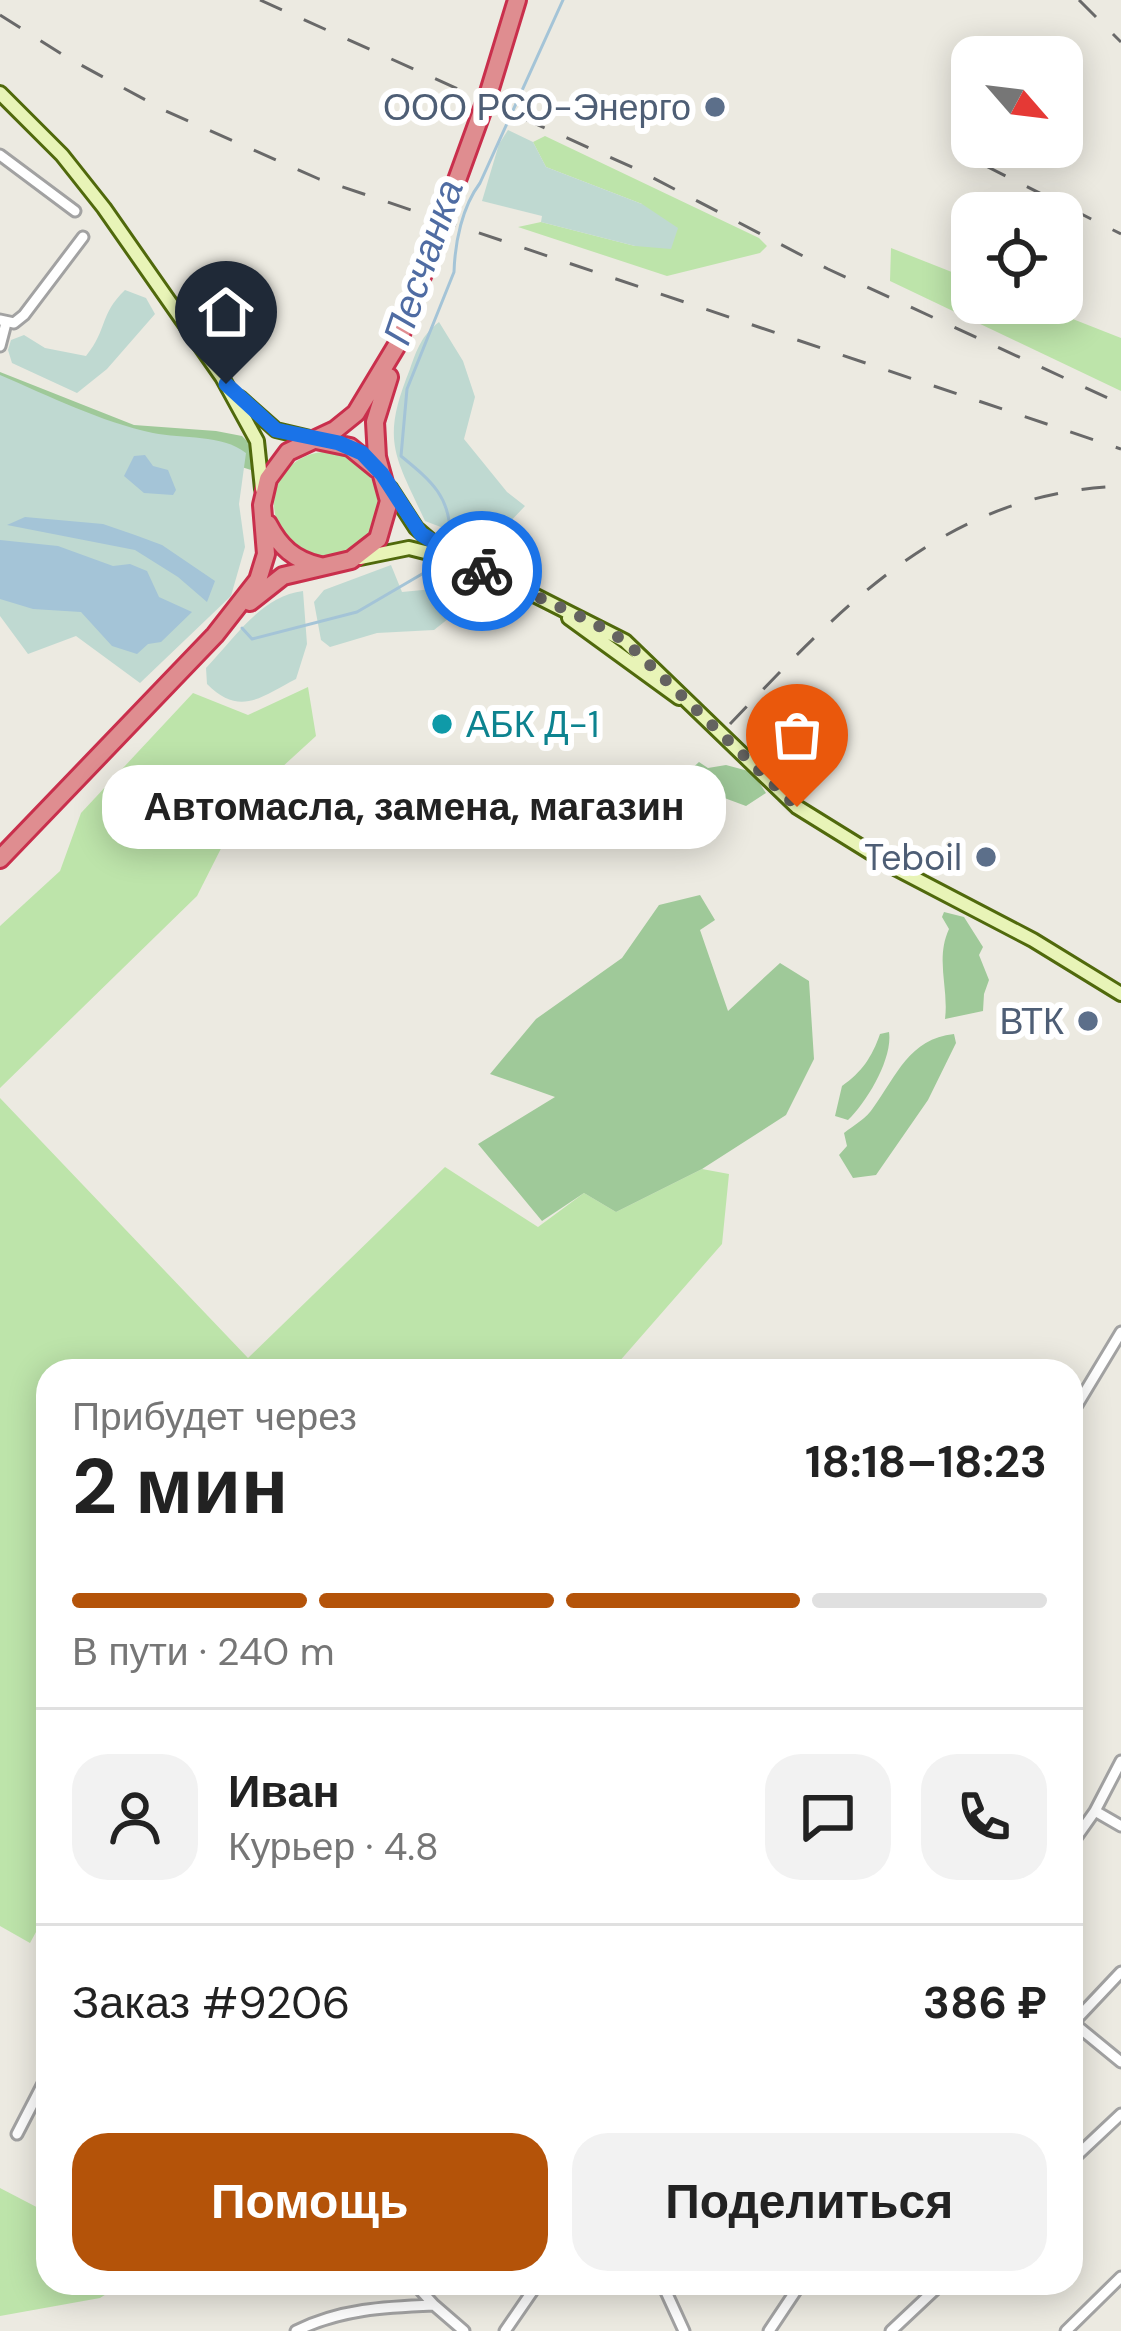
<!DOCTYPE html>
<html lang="ru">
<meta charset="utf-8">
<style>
body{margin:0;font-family:"DM Sans",sans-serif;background:#f2f2f2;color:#222;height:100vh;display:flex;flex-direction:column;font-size:45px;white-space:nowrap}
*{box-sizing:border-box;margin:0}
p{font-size:39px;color:#767676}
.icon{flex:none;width:66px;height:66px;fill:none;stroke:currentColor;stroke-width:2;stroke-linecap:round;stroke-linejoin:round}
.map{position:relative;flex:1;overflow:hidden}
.side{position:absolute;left:36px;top:1359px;width:1047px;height:936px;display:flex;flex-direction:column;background:#fff;border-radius:36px;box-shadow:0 6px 30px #0003}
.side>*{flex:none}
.needle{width:78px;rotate:118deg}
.controls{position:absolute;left:951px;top:36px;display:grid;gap:24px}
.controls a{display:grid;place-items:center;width:132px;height:132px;border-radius:24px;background:#fff;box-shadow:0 6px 30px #0003;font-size:60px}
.pin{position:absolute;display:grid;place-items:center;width:102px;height:102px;color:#fff;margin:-123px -51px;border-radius:50% 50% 50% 0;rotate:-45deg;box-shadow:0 0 12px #0007}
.pin .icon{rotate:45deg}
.courier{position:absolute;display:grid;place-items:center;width:120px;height:120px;margin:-60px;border:9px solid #1a73e8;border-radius:50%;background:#fff;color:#222;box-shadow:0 3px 15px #0007}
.bubble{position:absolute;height:84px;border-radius:36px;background:#fff;box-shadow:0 6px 30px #0003;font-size:39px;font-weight:700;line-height:84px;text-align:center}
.summary em{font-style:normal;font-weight:700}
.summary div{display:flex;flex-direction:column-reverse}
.summary{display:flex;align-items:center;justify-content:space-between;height:204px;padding:0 36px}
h1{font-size:78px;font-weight:700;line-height:90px}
.bar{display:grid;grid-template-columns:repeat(4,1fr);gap:18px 12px;align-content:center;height:144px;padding:0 36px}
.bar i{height:15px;border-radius:9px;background:#e0e0e0}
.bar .on{background:#b45309}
.bar p{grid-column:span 4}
.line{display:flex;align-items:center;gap:30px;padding:0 36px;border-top:3px solid #e0e0e0}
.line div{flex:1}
.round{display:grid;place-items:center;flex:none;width:126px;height:126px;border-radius:36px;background:#f2f2f2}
.action{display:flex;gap:24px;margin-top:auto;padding:24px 36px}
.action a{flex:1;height:138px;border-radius:36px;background:#b45309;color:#fff;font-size:48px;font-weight:700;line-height:138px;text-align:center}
.action a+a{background:#f2f2f2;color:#222}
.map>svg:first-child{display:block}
.grass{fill:#bde4aa}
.forest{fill:#9fc999}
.wetland{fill:#bfd9d1}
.water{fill:#a4c4d7}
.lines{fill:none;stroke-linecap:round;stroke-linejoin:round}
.stream{stroke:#a4c4d7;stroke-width:3}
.street-casing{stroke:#a2a2a2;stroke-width:15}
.secondary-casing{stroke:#50690c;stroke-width:18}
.highway-casing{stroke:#c92f4c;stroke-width:22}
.street{stroke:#fff;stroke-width:9}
.secondary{stroke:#e8f4b7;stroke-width:12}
.highway{stroke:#df8d90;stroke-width:16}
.rail{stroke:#696969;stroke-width:3;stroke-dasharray:24 24;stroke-linecap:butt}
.done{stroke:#646360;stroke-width:12;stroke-dasharray:0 21.6}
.route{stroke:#1a73e8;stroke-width:15}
.service-dot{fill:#5c6f8a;stroke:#fff;stroke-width:4.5}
.culture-dot{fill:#0f9aa8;stroke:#fff;stroke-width:4.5}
.labels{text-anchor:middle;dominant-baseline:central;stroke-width:12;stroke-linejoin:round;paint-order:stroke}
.service-label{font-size:36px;fill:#4e5e75;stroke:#fff;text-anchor:end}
.culture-label{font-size:36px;fill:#0d838f;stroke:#fff;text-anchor:start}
.water-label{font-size:39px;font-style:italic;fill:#4f6ca3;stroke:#fff}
</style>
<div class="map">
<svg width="1121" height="2331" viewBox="0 0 1121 2331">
<rect width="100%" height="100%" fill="#eceae1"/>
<path class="grass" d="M545,136L759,238L767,246L760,253L667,276L518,227L541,222L635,246L642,204L546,167L533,142Z
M891,248L972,280V303H1032L1121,338V391L890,281Z
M274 504a52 52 0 1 1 104 0a52 52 0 1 1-104 0Z
M308,687L316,736L245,801L197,896L0,1088V926L60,871L81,813L193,693L248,715Z
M0,1098L248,1358L445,1167L538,1227L584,1193L616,1212L702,1169L729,1174L722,1244L611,1371H48V1910L30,1943L0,1926Z
M0,2188L48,2213V2283L119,2286L100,2298L0,2316Z"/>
<path class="forest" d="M0,372L134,425L216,431L242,436L253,447L251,470L0,390Z
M699,762L708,768L726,765L752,772L766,793L746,806L719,796L711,807L703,788L680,791L667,802L663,795Z
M700,895L715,920L700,930L728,1011L780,963L809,981L814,1059L786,1115L702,1169L616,1212L584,1193L542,1221L478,1144L555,1097L490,1074L536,1019L622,958L659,905Z
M944,912L964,917L983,947L979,955L989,980L984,994L983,1011L945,1019C949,988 935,959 949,929L942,917Z
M889,1032C893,1058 867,1102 848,1120L835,1116L842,1086C862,1072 872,1057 880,1034Z
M954,1034L956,1043L928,1100L876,1175L853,1178L839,1155L847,1146L844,1133C854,1125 867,1118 873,1108C897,1075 909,1039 954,1034Z"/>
<path class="wetland" d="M508,130L533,142L546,167L642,204L678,228L671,249L635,246L541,222L542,216L482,201L499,144Z
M125,290L146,298L155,314L107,369L77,393L12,363L8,350L11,340L24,335L45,348L86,356C108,329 99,315 125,290Z
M439,322L463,361L475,397L464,439L507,492L525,506L488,545L425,521C394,454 381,441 410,369C417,349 422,335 439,322Z
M0,375C49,396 101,422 153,433C183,439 222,434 246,453L239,504L245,547L231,596L140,683L76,636L28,654L0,616Z
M391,565L402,592L433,589L458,611L434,630L377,633L330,647L321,640L314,602L324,590Z
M303,591L307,644L296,679C261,697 240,717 207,684L206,668C234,639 261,596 303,591Z"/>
<path class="water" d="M145,455L153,466L168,470L176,490L173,495L144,493L124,476L134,456Z
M25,517L103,524L135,535L162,545L215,581L207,602L178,577L135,550L7,525Z
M0,540L58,546L113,566L130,564L147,571L159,597L192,612L161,642L148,644L137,654L112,646L81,612L33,609L0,599Z"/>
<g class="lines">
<path class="stream" d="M450,537C451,496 430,480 401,456L407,389L454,272C455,242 462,207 480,183L563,0
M242,628L252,639L357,612L434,567"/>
<g class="street-casing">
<path id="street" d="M0,155L75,211
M0,320L14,323L24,315L83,237
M0,346L6,323
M1071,1415L1121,1332
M1095,1811L1121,1826
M1071,1845L1095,1811L1121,1761
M1071,2021L1121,2062
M1071,2025L1121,1972
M17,2134L48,2074
M1071,2161L1121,2114
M414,2283L434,2305
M662,2283L684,2331
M296,2331C340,2309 385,2307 434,2305L464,2331
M505,2331L538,2283
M769,2331L801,2283
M891,2331L942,2283
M1066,2331L1121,2277"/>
</g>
<g class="secondary-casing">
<path id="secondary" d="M0,93L62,155L104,208L222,377L257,441L262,489
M240,398L276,430L314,439
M390,488L416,528L437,546L625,641L797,807L897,869L1033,940L1121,994
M360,558L409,548L445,557
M569,618L679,698"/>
</g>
<g class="highway-casing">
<path id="highway" d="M316,440L350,447L377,469
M268,524C280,547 294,560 320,566
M250,602L283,576L351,560L378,539L389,501L377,457L375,422L389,377
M0,859L215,635L258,580L266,554L262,505L268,479L288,452L335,430L356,413L397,345L489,92L517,0"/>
</g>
<use href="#street" class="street"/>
<use href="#secondary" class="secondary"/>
<use href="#highway" class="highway"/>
<path class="rail" d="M260,0L634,168L828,269L1121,404
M1079,0L1121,42
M0,15L68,58L166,111L319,179L1121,449
M984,165L1121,234
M730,724C844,605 945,493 1121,486"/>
</g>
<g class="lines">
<path class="done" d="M482,571L592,622L625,641L797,807"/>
<path class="route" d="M226,384L276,430L339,443L362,453L382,474L421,534L482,571"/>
</g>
<g class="service-dot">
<circle cx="715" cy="107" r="12"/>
<circle cx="986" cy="857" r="12"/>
<circle cx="1088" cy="1021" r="12"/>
</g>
<circle class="culture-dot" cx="442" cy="724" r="12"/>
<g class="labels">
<g class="service-label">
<text x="691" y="107">ООО РСО-Энерго</text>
<text x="962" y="857">Teboil</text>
<text x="1064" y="1021">ВТК</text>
</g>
<g class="culture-label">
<text x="466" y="724">АБК Д-1</text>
</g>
<g class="water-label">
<text transform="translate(423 262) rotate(-71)">Песчанка</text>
</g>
</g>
</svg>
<div class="controls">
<a><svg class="needle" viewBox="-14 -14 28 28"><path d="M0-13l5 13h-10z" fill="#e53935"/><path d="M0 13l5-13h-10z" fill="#767676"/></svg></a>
<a><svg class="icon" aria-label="locate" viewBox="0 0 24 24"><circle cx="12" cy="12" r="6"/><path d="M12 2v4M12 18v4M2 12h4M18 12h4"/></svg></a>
</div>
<div class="pin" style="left:797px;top:807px;background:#ea580c"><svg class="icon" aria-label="bag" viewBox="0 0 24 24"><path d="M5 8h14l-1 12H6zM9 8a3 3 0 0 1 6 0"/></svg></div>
<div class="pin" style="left:226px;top:384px;background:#1f2937"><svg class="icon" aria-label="home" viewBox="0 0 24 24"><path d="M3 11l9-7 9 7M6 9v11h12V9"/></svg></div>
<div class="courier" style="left:482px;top:571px"><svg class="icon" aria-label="bike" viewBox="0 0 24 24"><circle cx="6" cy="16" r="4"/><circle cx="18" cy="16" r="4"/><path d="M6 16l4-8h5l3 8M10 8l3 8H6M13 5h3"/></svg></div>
<div class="bubble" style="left:102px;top:765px;width:624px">Автомасла, замена, магазин</div>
<section class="side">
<div class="summary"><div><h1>2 мин</h1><p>Прибудет через</p></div><em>18:18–18:23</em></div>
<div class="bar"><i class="on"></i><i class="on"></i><i class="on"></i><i></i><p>В пути · 240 m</p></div>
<div class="line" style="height:216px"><a class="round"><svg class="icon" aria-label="person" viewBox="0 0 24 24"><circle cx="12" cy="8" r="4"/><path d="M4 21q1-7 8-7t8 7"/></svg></a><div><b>Иван</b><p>Курьер · 4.8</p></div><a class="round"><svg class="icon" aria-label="chat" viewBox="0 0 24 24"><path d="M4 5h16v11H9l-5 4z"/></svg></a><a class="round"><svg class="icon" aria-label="phone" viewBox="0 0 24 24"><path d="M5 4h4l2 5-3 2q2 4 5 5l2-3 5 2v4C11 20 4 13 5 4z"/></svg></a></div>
<div class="line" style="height:156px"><div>Заказ #9206</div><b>386 ₽</b></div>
<div class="action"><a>Помощь</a><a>Поделиться</a></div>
</section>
</div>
